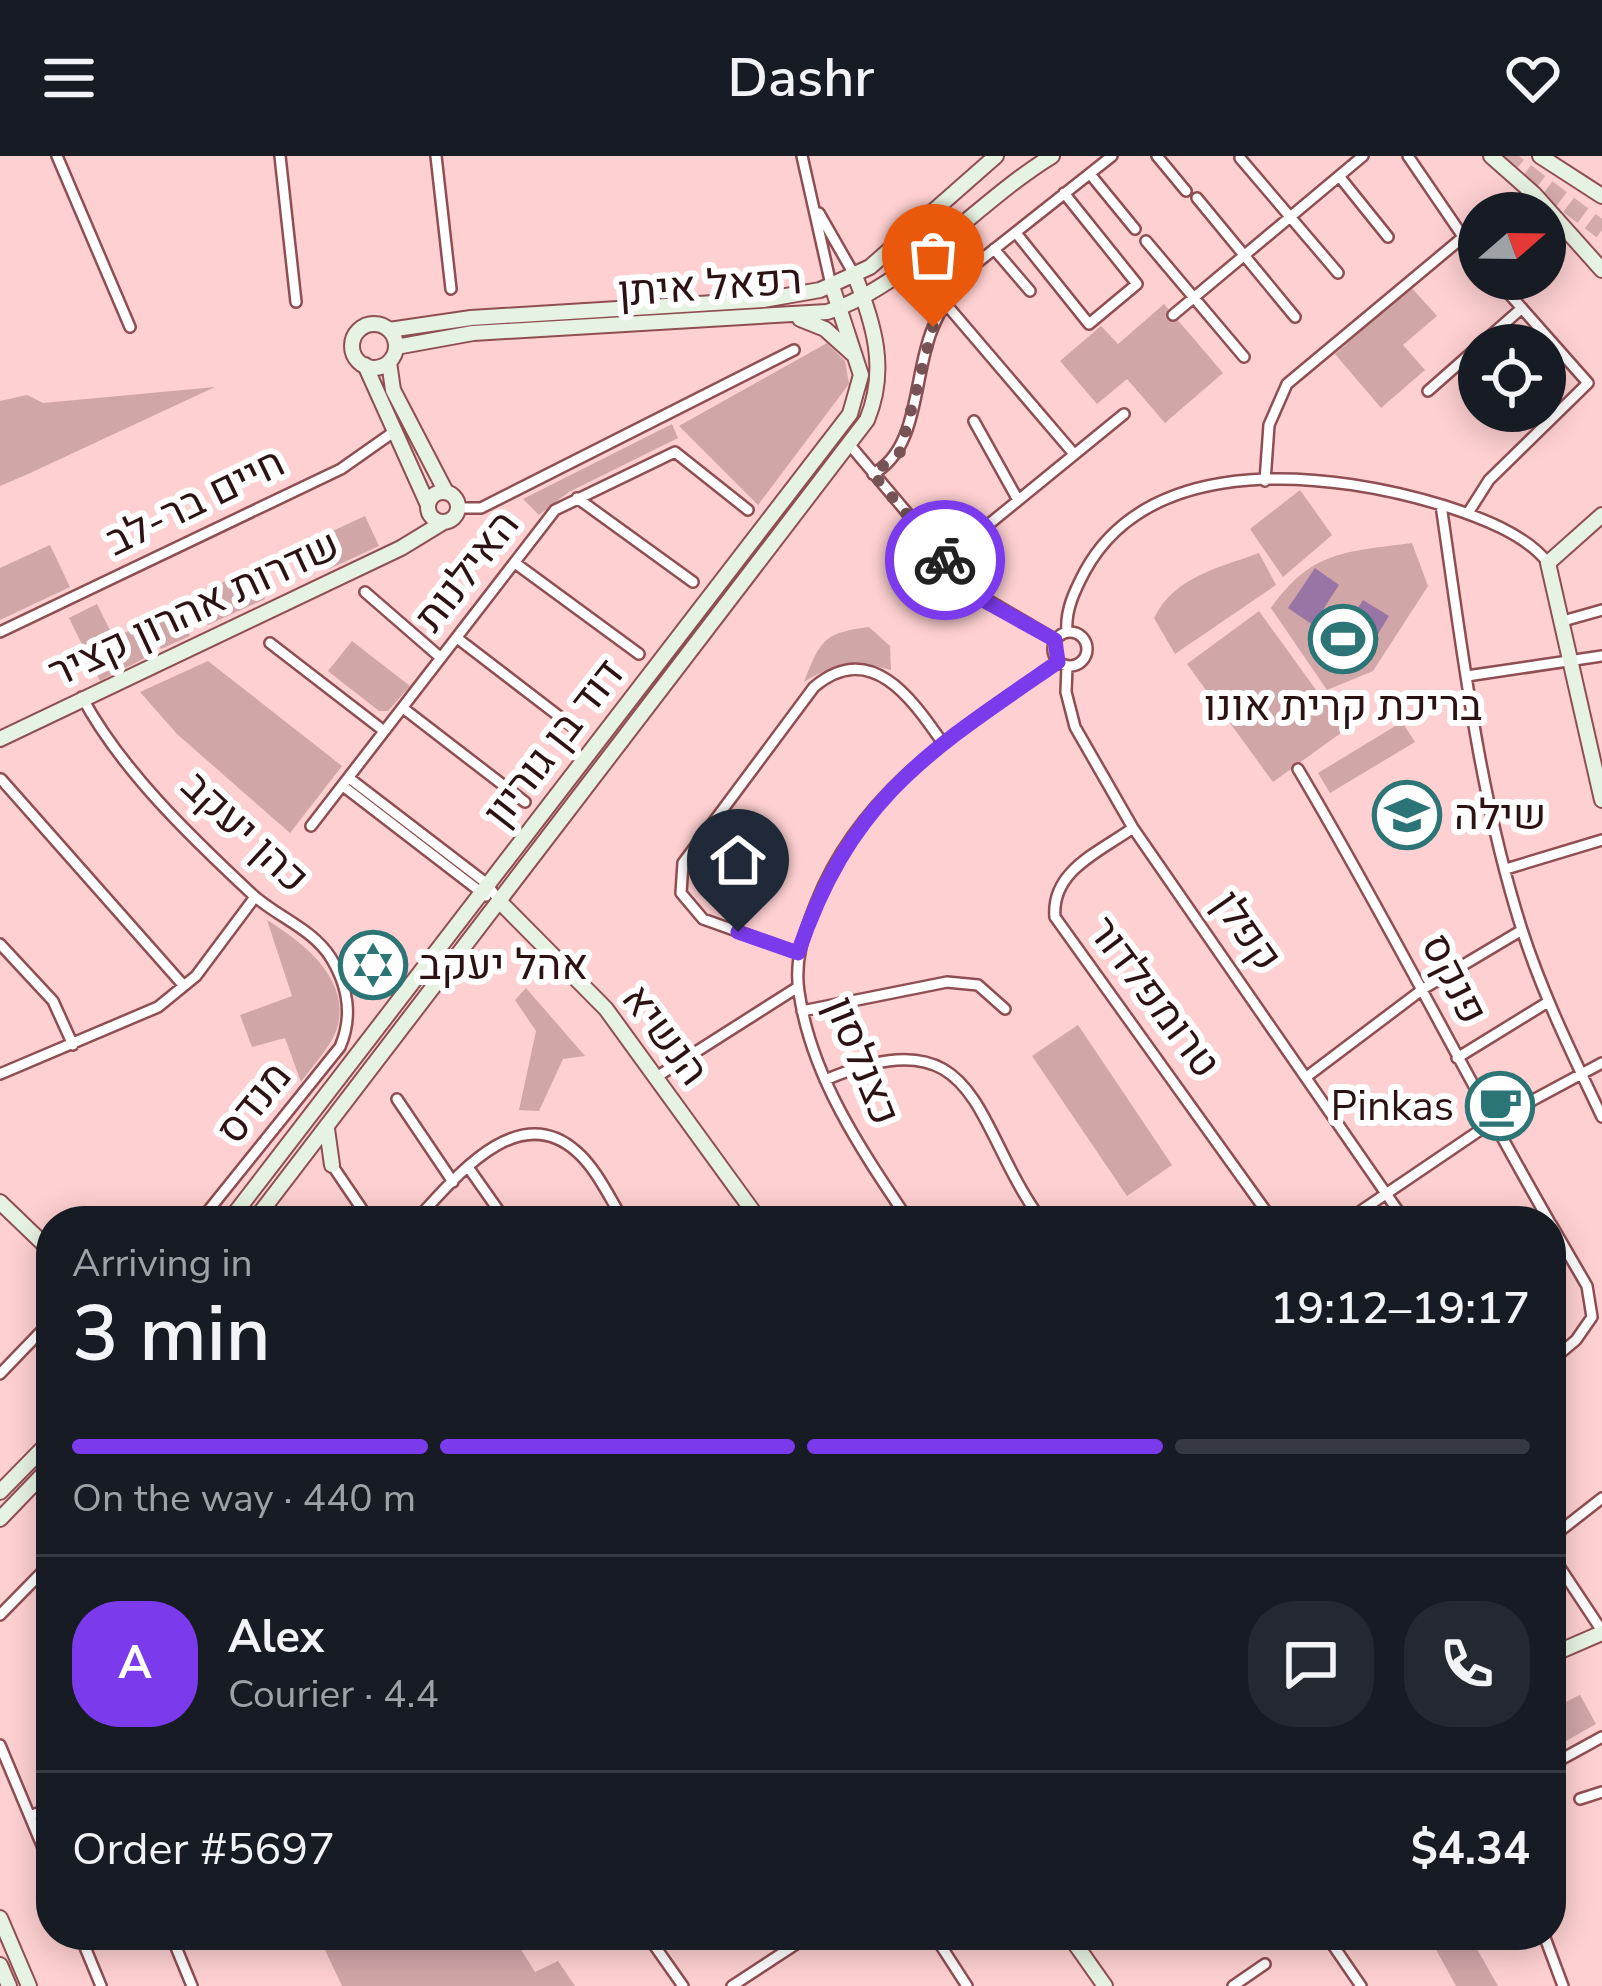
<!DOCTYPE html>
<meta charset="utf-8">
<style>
body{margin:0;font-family:"Nunito Sans",Heebo,sans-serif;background:#242831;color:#f1f3f6;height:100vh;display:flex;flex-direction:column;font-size:45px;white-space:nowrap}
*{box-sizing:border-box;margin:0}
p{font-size:39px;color:#9ea1a6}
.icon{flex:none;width:66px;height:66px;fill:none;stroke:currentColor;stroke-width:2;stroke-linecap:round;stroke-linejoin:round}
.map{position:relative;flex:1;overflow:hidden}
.sheet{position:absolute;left:36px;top:1050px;width:1530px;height:744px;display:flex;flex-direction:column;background:#171b24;border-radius:48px;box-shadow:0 6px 30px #0003}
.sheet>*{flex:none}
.needle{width:78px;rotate:70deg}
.buttons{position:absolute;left:1458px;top:36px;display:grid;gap:24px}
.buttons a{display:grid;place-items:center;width:108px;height:108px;border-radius:50%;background:#171b24;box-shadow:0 6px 30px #0003;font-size:60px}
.pin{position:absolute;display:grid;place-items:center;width:102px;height:102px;color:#fff;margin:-123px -51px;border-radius:50% 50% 50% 0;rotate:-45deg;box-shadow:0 0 12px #0007}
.pin .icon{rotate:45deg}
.courier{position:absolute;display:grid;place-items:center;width:120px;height:120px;margin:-60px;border:9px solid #7c3aed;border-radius:50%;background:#fff;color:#222;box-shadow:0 3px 15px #0007}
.head em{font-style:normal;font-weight:600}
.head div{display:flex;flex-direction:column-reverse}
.head{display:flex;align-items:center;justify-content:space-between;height:204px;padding:0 36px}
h1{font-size:78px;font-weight:600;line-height:90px}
.bar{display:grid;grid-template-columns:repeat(4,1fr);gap:18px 12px;align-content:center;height:144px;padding:0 36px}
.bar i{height:15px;border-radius:9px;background:#363941}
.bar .current{background:#7c3aed}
.bar p{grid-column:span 4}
.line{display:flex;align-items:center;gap:30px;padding:0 36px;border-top:3px solid #363941}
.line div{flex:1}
.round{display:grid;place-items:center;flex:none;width:126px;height:126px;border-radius:48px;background:#242831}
header{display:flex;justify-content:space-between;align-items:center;height:156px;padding:0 36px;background:#171b24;font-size:54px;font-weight:600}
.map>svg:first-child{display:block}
.green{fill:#d1a6a7}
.water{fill:#9975a6}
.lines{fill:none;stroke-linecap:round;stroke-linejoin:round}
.highway-tunnel{stroke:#d4aaab;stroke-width:18;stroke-dasharray:18 9;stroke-linecap:butt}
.street-casing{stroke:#8f4e52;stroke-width:14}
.secondary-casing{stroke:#8f4e52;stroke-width:18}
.street{stroke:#fff;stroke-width:9}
.secondary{stroke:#e7f3e2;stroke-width:14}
.done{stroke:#765456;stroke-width:12;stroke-dasharray:0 21.6}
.route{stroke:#7c3aed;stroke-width:15}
.labels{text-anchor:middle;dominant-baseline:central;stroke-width:12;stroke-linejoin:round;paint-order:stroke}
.street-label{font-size:42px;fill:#2d1214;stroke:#fefefe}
.poi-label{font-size:42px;fill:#2d1214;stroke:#fefefe;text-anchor:start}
</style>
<header><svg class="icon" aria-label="menu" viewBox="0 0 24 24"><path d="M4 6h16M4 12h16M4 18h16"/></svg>Dashr<svg class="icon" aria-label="heart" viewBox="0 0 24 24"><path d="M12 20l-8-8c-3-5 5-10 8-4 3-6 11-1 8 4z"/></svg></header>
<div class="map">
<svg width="1602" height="1830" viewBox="0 0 1602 1830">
<rect width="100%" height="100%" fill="#fed0d1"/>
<path class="green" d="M1411,131L1437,160L1403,189L1425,214L1381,252L1335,198Z
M1164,148L1223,217L1165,267L1127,223L1097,248L1060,205L1101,170L1118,188Z
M827,187L845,205L849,228L758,349L679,270Z
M215,231L28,318L0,330V245L27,239L43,247Z
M672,268L678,282L569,336L539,359L523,343Z
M1300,334L1332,379L1283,421L1250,373Z
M365,360L379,390L329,413L315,383Z
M1412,387L1428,430L1373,515L1327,534L1271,452C1312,394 1346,396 1412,387Z
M50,389L70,431L0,464V412Z
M1259,397L1276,429L1175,498L1154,462C1174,421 1218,412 1259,397Z
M254,411L265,443L208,469L195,440Z
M97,448L114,482L139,470L153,498L100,525L69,462Z
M176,450L190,480L161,493L148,465Z
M1259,455L1345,574L1273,626L1187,508Z
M869,471L890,490L891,514C857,505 834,507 804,526C821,484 823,477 869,471Z
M352,485L410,530L388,555H379L328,515Z
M208,505L342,610L290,677L177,578L140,536Z
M1402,566L1415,586L1330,637L1318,617Z
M267,764C302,786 349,821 338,869C333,889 313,909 301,926L285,882L252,891L240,859L292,840Z
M526,832L585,900L563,903L539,955L519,954L536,875L515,844Z
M1078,869L1172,1009L1127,1040L1032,900Z
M1580,1539L1596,1568L1559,1589L1551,1553Z
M318,1779H512L535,1816L558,1805L575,1830H342Z
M1428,1779H1469L1498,1830H1456Z"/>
<path class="water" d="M1315,412L1339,429L1313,469L1288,452Z
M1363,444L1389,460L1356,514L1329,498Z"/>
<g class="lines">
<path class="highway-tunnel" d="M1504,0L1602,74"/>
<g class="street-casing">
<path id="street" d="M57,0L130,171
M280,0L296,146
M436,0L451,133
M802,0L831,129
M1157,0L1186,35
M1408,0L1479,104
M1240,2L1338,117
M1090,18L1135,73
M1339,20L1388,81
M1197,42L1295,161
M819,57L855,120
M1016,77L1089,168L1137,128L1064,37
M1146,85L1244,201
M994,93L1030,135
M945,147L1074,298
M1173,159L1363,0
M1480,189L1522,152
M1428,235L1479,190
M974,265L1018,344
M849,288L974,436L1056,484
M873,318C920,292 913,220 932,174C941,150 956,129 973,110L1112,0
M1265,325L1269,269L1287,228L1462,82
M577,342L693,426
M1441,349C1462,491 1478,636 1522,774C1543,839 1573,900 1602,961
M459,352H481L794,194
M1468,357L1489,324L1588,227L1496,123
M945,404L1124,258
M515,407L639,498
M365,436L441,502
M1563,465L1602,454
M1053 493a17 17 0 1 1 34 0a17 17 0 1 1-34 0Z
M0,476L341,313L395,275
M1067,476C1065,454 1075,434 1085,415C1152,293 1335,316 1445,350C1479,361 1526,378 1548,407
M457,482L577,574
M270,487L384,575
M1067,510L1066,536L1075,571L1133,672L1405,1065
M1467,520L1602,500
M82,541C121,614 191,681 252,738C277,761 312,772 331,802C348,830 353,861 340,891L200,1065
M403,552L525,646
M1298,613C1386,761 1463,915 1549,1065
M349,622L486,727L501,747
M1,623L184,830
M343,630L486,740
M311,670L555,354L675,296L748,354
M1133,672C1099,696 1051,715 1055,761L1273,1065
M1506,713L1602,684
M0,788L53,845L73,889
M798,797L703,763L681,737L683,707L814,531C871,483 912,543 942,586
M802,855L947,826L978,829L1005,853
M1457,902L1548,846
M0,918L158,851L196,820L255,741
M1309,919L1423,833L1522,774
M658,920L798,831
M825,924C983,857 971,969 1042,1065
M397,943L453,1026
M332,1009L370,1065
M468,1011L506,1065
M1134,1058L1139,1065
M415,1065C452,1026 516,942 576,995C597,1013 610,1043 624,1065
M909,1065C862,995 811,921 799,836C794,804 804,777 816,747C861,633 961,573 1058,506
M1346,1065L1492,966L1602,907
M1551,1068L1587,1130L1592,1161L1576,1184L1551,1205
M0,1218L51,1165
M1551,1382L1602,1342
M1551,1398L1602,1475
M0,1459L51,1407
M0,1589L51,1711
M1551,1609L1602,1581
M1580,1643L1602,1636
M30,1660L51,1652
M80,1779L101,1830
M171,1779L192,1830
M647,1779L683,1830
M934,1779L967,1830
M1326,1779L1361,1830
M1544,1779L1563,1830
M732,1830L810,1779
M1233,1830L1265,1808"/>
</g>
<g class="secondary-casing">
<path id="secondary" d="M1491,0L1534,38L1602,114
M1540,0L1602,40
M800,163L825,173L855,200
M352 190a22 22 0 1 1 44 0a22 22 0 1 1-44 0Z
M389,174L471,162L763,144L820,134L870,111L996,0
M396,191L473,177L827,156C906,131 978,45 1052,0
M389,206L393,234L446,336
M365,209L428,349
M428 351a15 15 0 1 1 30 0a15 15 0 1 1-30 0Z
M1602,359L1548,407L1602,644
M0,583L401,392L442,367
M501,747L606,853L760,1065
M327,973L332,1009
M0,1046L51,1095
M229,1065L850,258L861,219L832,130
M254,1065L867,264C888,214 874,168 855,120
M0,1336L51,1284
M0,1363L51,1310
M1551,1499L1602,1477
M51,1513V1522
M0,1762L29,1830
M1069,1779L1105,1830
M0,1809L9,1830"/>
</g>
<use href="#street" class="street"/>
<use href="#secondary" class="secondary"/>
</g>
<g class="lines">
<path class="done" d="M933,171L900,296L873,318L945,404"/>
<path class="route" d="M738,776L798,797C851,641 929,595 1058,506L1055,484L983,444L945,404"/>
</g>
<defs>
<g id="stadium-ring" transform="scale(3.45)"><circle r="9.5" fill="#fefefe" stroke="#2b7577" stroke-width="1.5"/><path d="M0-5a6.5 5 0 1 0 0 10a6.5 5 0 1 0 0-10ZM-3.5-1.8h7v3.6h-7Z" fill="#2b7577"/></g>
<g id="school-ring" transform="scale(3.45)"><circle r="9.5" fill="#fefefe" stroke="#2b7577" stroke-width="1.5"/><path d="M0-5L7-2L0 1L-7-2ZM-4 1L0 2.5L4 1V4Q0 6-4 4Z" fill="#2b7577"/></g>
<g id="synagogue-ring" transform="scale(3.45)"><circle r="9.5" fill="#fefefe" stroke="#2b7577" stroke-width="1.5"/><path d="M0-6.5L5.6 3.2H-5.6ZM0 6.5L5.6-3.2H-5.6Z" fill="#2b7577"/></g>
<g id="cafe-ring" transform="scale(3.45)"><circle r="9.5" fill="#fefefe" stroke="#2b7577" stroke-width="1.5"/><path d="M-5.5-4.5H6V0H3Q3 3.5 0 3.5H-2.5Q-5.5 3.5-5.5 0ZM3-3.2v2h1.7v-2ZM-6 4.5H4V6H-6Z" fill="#2b7577"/></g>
</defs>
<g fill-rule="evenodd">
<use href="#stadium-ring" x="1343" y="483"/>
<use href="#school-ring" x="1407" y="659"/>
<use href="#synagogue-ring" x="373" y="809"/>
<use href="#cafe-ring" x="1500" y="950"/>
</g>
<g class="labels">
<g class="street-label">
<text transform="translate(710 130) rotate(-4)">רפאל איתן</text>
<text transform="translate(195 346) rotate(-26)">חיים בר-לב</text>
<text transform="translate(467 415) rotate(-52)">האילנות</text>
<text transform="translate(194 453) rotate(-25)">שדרות אהרון קציר</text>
<text transform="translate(554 587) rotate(-52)">דוד בן גוריון</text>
<text transform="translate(245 676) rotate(43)">כהן יעקב</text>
<text transform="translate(1247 775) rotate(55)">קפלן</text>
<text transform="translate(1454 823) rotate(63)">פנקס</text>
<text transform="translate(1154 841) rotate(53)">טרומפלדור</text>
<text transform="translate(665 879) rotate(53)">הנשיא</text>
<text transform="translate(862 905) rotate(68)">כצנלסון</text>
<text transform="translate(254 947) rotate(-51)">מנדס</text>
</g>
<g class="poi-label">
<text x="1343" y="550" text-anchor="middle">בריכת קרית אונו</text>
<text x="1454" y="659">שילה</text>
<text x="419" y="809">אהל יעקב</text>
<text x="1454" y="950" text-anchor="end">Pinkas</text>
</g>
</g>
</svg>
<div class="buttons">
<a><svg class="needle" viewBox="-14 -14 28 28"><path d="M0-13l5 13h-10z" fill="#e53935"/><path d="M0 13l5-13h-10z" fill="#9ea1a6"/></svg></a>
<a><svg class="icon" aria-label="locate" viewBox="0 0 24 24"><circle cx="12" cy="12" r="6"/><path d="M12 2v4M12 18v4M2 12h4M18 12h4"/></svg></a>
</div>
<div class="pin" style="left:933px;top:171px;background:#ea580c"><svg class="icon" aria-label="bag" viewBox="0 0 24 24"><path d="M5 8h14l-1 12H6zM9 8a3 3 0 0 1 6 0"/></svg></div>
<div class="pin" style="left:738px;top:776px;background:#1f2937"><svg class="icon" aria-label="home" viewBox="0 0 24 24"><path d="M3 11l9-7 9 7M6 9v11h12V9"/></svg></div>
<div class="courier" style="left:945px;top:404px"><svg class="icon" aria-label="bike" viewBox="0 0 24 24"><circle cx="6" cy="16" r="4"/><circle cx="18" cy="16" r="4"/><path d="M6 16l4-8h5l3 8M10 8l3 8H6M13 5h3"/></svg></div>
<section class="sheet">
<div class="head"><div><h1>3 min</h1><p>Arriving in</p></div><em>19:12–19:17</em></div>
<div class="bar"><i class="current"></i><i class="current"></i><i class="current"></i><i></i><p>On the way · 440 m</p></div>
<div class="line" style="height:216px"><b class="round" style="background:#7c3aed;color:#fff">A</b><div><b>Alex</b><p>Courier · 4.4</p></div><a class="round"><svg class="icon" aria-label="chat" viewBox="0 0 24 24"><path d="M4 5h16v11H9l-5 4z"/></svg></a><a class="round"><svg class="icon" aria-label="phone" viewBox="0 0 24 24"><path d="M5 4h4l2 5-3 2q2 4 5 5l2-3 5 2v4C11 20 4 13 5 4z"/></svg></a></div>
<div class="line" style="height:156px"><div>Order #5697</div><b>$4.34</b></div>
</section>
</div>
